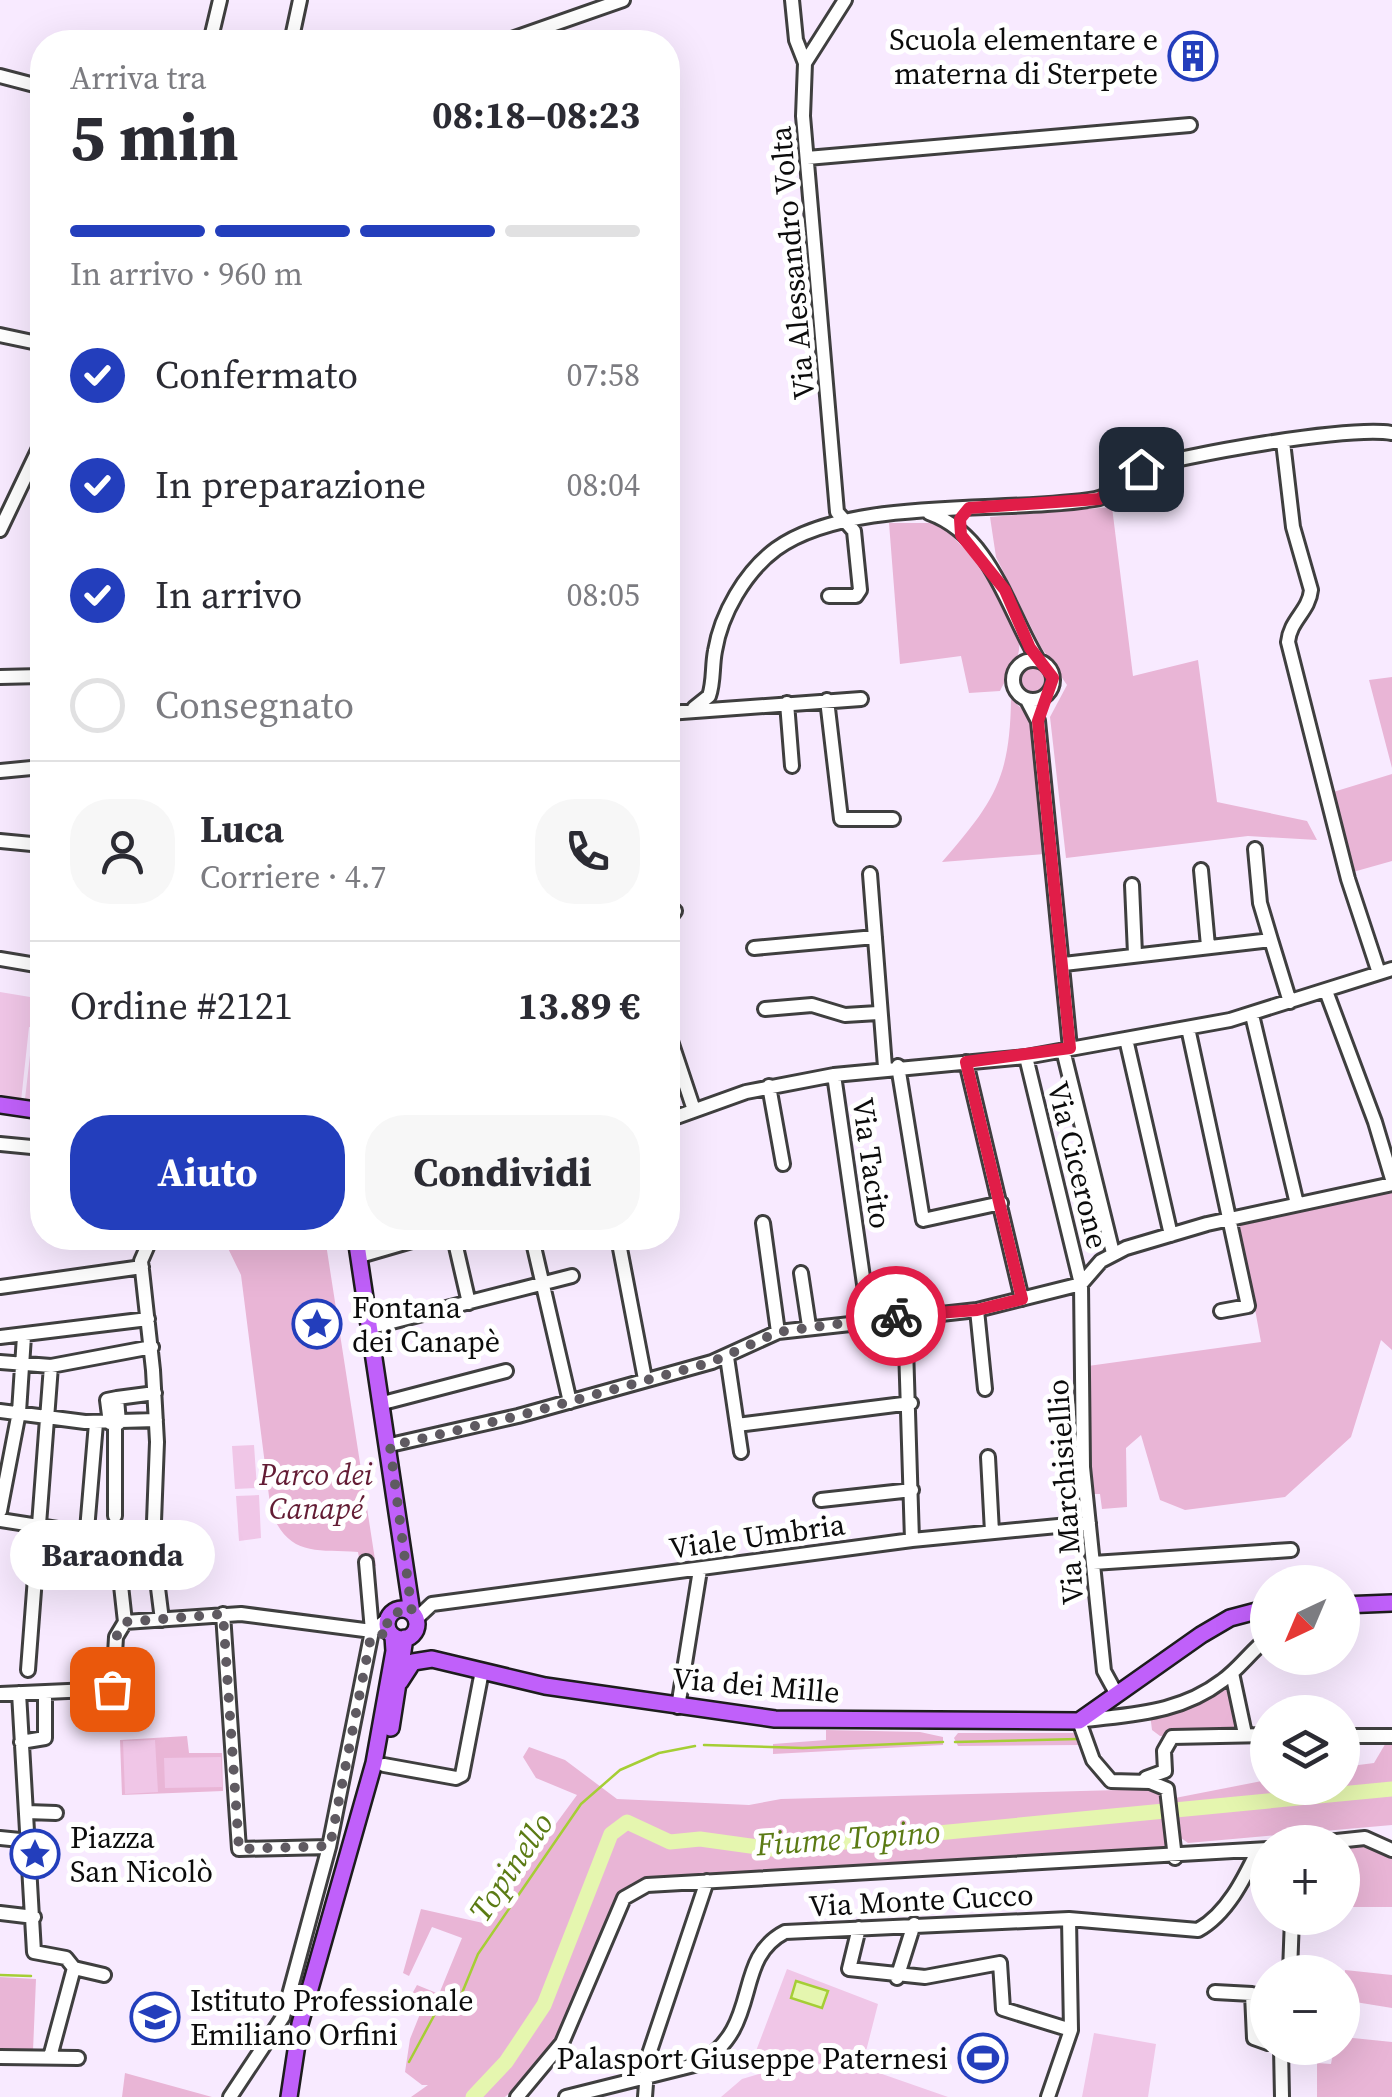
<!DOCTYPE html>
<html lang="it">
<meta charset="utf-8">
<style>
body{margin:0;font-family:"Source Serif 4",serif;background:#f7f7f7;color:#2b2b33;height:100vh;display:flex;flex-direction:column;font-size:38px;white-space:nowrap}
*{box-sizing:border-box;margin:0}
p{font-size:32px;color:#7c7c81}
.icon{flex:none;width:55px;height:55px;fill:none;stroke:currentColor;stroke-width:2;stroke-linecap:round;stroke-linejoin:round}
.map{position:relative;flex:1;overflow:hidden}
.drawer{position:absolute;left:30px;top:30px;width:650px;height:1220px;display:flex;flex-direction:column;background:#fff;border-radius:40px;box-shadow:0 10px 40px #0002}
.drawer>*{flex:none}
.needle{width:65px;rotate:224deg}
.tools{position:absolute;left:1250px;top:1565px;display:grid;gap:20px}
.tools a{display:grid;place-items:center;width:110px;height:110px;border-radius:50%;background:#fff;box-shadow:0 10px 40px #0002;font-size:50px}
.pin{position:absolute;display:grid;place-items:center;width:85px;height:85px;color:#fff;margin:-42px;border-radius:20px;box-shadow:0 5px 15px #0006}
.courier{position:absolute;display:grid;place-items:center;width:100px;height:100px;margin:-50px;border:8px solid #e11d48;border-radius:50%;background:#fff;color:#222;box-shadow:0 2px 12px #0007}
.bubble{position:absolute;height:70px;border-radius:35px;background:#fff;box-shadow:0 10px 40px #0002;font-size:32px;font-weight:700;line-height:70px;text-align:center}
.head em{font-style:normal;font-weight:700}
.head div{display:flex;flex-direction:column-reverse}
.head{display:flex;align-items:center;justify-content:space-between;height:170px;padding:0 40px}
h1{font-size:65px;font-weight:700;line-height:75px}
.bar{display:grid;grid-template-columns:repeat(4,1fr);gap:15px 10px;align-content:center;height:120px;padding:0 40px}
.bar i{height:12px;border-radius:8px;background:#e1e1e2}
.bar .selected{background:#233ebc}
.bar p{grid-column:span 4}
.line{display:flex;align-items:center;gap:25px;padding:0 40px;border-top:2px solid #e1e1e2}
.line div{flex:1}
.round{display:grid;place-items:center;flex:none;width:105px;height:105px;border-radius:40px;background:#f7f7f7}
ol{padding:0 40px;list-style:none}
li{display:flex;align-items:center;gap:30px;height:110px}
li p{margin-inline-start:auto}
li .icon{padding:10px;border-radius:50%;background:#233ebc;color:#fff;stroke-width:4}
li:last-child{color:#7c7c81}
li i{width:55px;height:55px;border:5px solid #e1e1e2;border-radius:50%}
.action{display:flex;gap:20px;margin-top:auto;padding:20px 40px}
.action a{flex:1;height:115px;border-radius:40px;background:#233ebc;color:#fff;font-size:40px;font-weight:700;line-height:115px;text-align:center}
.action a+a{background:#f7f7f7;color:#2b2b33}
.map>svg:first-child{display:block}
.green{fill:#e9b5d6}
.pitch{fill:#f0c6e7}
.water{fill:#e5f6af;stroke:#a5ce35;stroke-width:2.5}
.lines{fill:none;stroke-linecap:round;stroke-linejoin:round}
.stream{stroke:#a5ce35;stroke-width:2.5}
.river{stroke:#e5f6af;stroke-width:15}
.minor-casing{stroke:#3f3f3f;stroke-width:18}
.major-casing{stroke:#1d1d1d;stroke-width:20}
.minor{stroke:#fff;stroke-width:12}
.major{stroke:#c060fa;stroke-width:15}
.done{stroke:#5f5a61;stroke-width:10;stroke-dasharray:0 18}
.route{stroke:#e11d48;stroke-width:12}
.labels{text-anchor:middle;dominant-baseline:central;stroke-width:10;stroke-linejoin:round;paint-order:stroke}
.poi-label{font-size:30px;fill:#0c0c0c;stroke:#fff;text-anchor:start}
.street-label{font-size:30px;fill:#0c0c0c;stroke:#fff}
.park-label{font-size:30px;font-style:italic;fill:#631c34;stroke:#fff}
.water-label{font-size:32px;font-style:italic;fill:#5b7b14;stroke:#fff}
</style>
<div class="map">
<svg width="1392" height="2097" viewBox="0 0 1392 2097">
<rect width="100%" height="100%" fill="#f8eaff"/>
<path class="green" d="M1112,507L1133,676L1198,660L1217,802L1307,821L1317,840L1248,836L1066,858L1050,717L1067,685L1041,647L996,557L990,517Z
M889,523H939C965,547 1029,616 1018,655C1015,667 1005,680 1000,691L969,693L961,656L900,664Z
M1021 681a14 14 0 1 1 28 0a14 14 0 1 1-28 0Z
M1392,677V768L1369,680Z
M1011,699L1029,715L1045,854L942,862C993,803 1010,780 1011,699Z
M1392,774V861L1353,872L1330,793Z
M1392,1187V1350L1381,1340L1351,1437L1285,1497L1185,1510L1160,1500L1141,1435L1126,1448L1127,1507L1102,1509L1100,1494H1093L1088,1366L1261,1342L1239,1222Z
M223,1238H323L326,1244L376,1566L361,1568L358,1552C315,1549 290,1557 271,1512L241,1275Z
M1221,1685L1232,1696L1240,1721L1231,1733L1160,1736L1152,1730L1150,1714Z
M826,1730L920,1732L943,1737V1745L773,1754V1744L826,1740Z
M958,1733H1076L1080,1745L958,1746L954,1738Z
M187,1736L189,1753H222L223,1791L122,1795L120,1740Z
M1387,1741L1392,1742V1825L1188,1843L1177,1835L1170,1837L1164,1850L632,1883C602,1914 595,1957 580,1996C563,2037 537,2069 505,2097H411L428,2085H422L405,2072L410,2039L424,2004L412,1994L417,1985L439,1994L462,1938L432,1927L409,1976L403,1973L421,1909L483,1923L577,1795L536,1778L523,1757L529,1747L565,1760L617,1799L749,1805L781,1799L1156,1789L1163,1798H1175L1267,1780L1268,1788H1342L1343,1767L1374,1763Z
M1364,1846L1392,1859V1907H1348L1343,1848Z
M1345,1970L1392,1975V2008L1343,2000Z
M0,1977L36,1979L33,2051L0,2053Z
M1343,2037L1392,2042V2097H1317V2063L1331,2064L1334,2048H1342Z
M125,2073L212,2097H122Z"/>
<path class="pitch" d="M0,992L42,999V1028L29,1027L21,1101L0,1099Z
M33,1029L42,1030V1101L25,1099Z
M254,1445L257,1488L235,1489L232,1446Z
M259,1495L261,1538L239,1541L236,1496Z
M155,1740L158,1792L125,1794L123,1741Z
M221,1757L222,1787L165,1788L164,1758Z
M787,1969L878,2004L862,2067L948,2097H721L742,2079L782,2067L784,2060L756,2051Z
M1094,2033L1156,2044L1148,2097H1082Z"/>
<path class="water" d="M796,1981L828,1991L822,2008L791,1998Z"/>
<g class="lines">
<path class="stream" d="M955,1742L1078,1739
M704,1745L803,1748L943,1742
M1283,1792L1289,1801
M0,1975L31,1976
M409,2062L436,2012L462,1993L478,1954L581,1804L620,1770L659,1753L695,1746"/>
<path class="river" d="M473,2097L506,2062L544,2005L611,1834L627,1822L670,1842L700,1839L772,1849L1392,1789"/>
<g class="minor-casing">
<path id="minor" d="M792,0L796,40L805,63L803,116L837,512L854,531L860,590L856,596H829
M210,42L220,0
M291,42L300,0
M503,42L623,0
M805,63L845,0
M0,76L42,87
M807,158L1190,125
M0,335L42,344
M1283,442L1293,527L1311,590C1309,611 1290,620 1288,642L1348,879L1379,973
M929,513C991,535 1008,611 1038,660
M0,530L42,442
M1013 680a20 20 0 1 1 40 0a20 20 0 1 1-40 0Z
M0,677L42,676
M827,700L841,819H893
M1027,700L1038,721L1070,1048
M787,703L792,766
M694,708L709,696C714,682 712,666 715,651C721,614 745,572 776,549C849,496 1006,514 1095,499C1114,496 1121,476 1138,470C1182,455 1348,426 1392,433
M668,713L861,699
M0,771L42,767
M0,841L42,845
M1255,849L1260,903L1271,940
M1201,870L1208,946
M870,874L885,1067
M1132,885L1135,954
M668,893L670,895
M668,920L675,911
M754,948L875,937
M0,959L42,966
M1064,964L1271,940L1290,1002
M1326,991L1375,1122L1392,1179
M765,1009L812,1005L845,1015L878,1013
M1252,1015L1297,1204
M1188,1028L1248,1306L1221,1311
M668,1032L694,1110
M1126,1039L1171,1235
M1063,1050L1113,1253
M1026,1057L1081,1284L1083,1467L1104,1671L1116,1693
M966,1062L1022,1299
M898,1066L923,1220L1001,1203
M834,1075L869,1319
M769,1086L783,1164
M668,1120L746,1092L834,1075L1026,1057L1230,1020L1392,969
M0,1144L42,1148
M763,1223L778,1332
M151,1238L141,1261L153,1370L157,1442L153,1548L162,1620
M454,1238L469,1303
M532,1238L570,1402
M618,1238L645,1379
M360,1256L422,1238
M801,1273L809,1326
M0,1287L142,1267
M977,1310L985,1389
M905,1315L912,1540
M372,1327L572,1276
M0,1337L148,1319
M727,1357L741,1452
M0,1362L51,1366L152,1347
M117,1398L155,1393
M383,1403L506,1371
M0,1411L85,1422L156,1420
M110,1423L107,1400L117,1398L119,1423
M737,1425L911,1403
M390,1445L518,1416L712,1362L778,1332L977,1310L1081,1284L1101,1261L1126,1248L1207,1224L1392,1184
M988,1457L992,1532
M821,1500L912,1490
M0,1511L19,1412L24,1336
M115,1516V1423
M0,1520L109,1537L117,1549
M87,1530L96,1423
M156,1557L117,1549L125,1622L241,1614L372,1631L388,1619
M1093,1563L1291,1550
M223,1614L239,1849L329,1847
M416,1619L432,1604L912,1540L1089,1523
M28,1670L51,1366
M1232,1673L1245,1734
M19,1693L34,1952L66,1958L74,1968L104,1975
M0,1694L113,1689L116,1637L125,1622
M678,1707L700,1570
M1342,1736H1392
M21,1742L45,1738V1694
M384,1765L456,1778L462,1775L482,1671
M1146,1778L1165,1771L1164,1751L1172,1737L1268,1735
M27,1812L56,1813
M0,1838L30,1841
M1327,1842L1365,1838L1392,1850
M1175,1858L1167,1789L1150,1782L1111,1781L1093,1760L1079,1721C1130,1714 1179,1714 1222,1681C1239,1669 1251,1651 1268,1638
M0,1913L34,1917
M859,1928L849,1969L925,1977L1000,1963L1003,2009L1071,2030L1069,1919
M1290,1972L1292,1918
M897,1978L914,1924
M1215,1992L1252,1994L1254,2038L1268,2043
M1281,2048L1282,2097
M0,2057L78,2058
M50,2057L74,1968
M230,2097L283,2017L329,1847L372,1631L366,1562
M517,2097L562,2043L624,1898L647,1885L1268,1849
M566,2097L698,2064C764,2027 731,1960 785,1932L1069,1919L1198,1930C1227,1914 1244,1879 1258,1850
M645,2097L648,2057L707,1881
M1048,2097L1071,2030"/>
</g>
<g class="major-casing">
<path id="major" d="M0,1105L42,1111
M356,1238L412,1613
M1342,1605L1392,1603
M387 1624a15 15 0 1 1 30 0a15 15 0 1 1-30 0Z
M400,1682L413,1662L432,1659L545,1686L775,1719L1079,1721L1201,1635L1230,1618L1268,1608
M391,1728L405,1638
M289,2097L300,2024L374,1763L394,1651L393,1636"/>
</g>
<use href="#minor" class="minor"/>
<use href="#major" class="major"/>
</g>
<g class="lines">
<path class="done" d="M112,1689L116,1637L125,1622L223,1614L239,1849L330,1846L371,1636L390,1633L387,1624L392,1612L412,1613L390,1446L518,1416L712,1362L778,1332L896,1316"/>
<path class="route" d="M896,1316L977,1310L1022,1299L966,1062L1070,1048L1038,721L1053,678L1030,648L1005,590L961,535L960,519L969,508L1099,499L1141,469"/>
</g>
<defs>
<g id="building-ring" transform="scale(2.5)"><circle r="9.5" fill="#fff" stroke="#233ebc" stroke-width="1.5"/><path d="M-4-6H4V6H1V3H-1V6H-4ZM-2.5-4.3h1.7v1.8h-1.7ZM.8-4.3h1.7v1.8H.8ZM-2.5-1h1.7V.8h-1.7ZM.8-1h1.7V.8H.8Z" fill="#233ebc"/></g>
<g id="sight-ring" transform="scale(2.5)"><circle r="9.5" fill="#fff" stroke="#233ebc" stroke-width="1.5"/><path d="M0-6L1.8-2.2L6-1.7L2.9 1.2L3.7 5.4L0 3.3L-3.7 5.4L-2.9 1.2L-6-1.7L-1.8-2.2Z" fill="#233ebc"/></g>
<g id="school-ring" transform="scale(2.5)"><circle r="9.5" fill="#fff" stroke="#233ebc" stroke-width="1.5"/><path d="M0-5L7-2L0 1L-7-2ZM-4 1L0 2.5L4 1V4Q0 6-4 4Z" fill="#233ebc"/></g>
<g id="stadium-ring" transform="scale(2.5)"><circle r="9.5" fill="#fff" stroke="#233ebc" stroke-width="1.5"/><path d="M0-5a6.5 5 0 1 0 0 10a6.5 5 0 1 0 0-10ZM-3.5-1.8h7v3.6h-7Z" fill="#233ebc"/></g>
</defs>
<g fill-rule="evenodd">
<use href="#building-ring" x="1193" y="56"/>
<use href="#sight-ring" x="317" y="1324"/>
<use href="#sight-ring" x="35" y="1854"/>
<use href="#school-ring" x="155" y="2017"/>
<use href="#stadium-ring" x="983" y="2058"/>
</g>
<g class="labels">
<g class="poi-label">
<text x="1158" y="39" text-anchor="end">Scuola elementare e<tspan x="1158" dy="34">materna di Sterpete</tspan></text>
<text x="352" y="1307">Fontana<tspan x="352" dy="34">dei Canapè</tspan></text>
<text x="70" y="1837">Piazza<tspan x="70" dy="34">San Nicolò</tspan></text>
<text x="190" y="2000">Istituto Professionale<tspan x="190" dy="34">Emiliano Orfini</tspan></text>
<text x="948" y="2058" text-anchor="end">Palasport Giuseppe Paternesi</text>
</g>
<g class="street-label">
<text transform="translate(792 263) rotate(-95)">Via Alessandro Volta</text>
<text transform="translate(872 1163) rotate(82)">Via Tacito</text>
<text transform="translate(1078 1165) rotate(76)">Via Cicerone</text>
<text transform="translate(1065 1492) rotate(-94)">Via Marchisiellio</text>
<text transform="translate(757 1536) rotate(-8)">Viale Umbria</text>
<text transform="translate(756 1685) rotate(5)">Via dei Mille</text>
<text transform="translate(921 1900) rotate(-3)">Via Monte Cucco</text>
</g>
<g class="park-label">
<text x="316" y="1474">Parco dei<tspan x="316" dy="34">Canapé</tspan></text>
</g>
<g class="water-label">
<text transform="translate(848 1838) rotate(-4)">Fiume Topino</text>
<text transform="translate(511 1867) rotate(-56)">Topinello</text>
</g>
</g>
</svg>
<div class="tools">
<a><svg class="needle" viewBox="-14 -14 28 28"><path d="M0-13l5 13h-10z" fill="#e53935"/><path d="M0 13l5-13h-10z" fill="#7c7c81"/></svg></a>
<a><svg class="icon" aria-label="layers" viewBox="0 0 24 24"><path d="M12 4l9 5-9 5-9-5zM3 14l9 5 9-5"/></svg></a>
<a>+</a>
<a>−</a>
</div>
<div class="pin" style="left:112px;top:1689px;background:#ea580c"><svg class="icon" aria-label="bag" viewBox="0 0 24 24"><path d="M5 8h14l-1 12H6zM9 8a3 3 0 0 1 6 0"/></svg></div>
<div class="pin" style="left:1141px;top:469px;background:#1f2937"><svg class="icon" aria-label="home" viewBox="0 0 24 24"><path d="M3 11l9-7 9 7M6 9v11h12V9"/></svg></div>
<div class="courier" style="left:896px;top:1316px"><svg class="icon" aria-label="bike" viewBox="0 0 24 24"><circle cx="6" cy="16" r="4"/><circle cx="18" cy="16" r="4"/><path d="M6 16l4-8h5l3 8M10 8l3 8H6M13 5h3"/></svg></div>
<div class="bubble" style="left:10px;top:1520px;width:205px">Baraonda</div>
<section class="drawer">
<div class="head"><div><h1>5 min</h1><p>Arriva tra</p></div><em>08:18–08:23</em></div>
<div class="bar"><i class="selected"></i><i class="selected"></i><i class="selected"></i><i></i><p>In arrivo · 960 m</p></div>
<ol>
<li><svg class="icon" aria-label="check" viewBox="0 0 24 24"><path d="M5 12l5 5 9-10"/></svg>Confermato<p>07:58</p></li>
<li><svg class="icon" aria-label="check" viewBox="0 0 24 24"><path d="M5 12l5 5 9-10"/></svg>In preparazione<p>08:04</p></li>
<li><svg class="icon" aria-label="check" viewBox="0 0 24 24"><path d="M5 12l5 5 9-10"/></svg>In arrivo<p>08:05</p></li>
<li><i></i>Consegnato</li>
</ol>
<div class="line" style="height:180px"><a class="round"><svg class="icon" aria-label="person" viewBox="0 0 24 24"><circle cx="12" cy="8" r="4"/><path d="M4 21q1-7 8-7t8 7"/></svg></a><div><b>Luca</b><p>Corriere · 4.7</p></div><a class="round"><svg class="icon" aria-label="phone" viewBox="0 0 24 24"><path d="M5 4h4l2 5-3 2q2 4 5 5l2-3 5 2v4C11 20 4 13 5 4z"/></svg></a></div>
<div class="line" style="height:130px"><div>Ordine #2121</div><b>13.89 €</b></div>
<div class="action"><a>Aiuto</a><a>Condividi</a></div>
</section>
</div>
